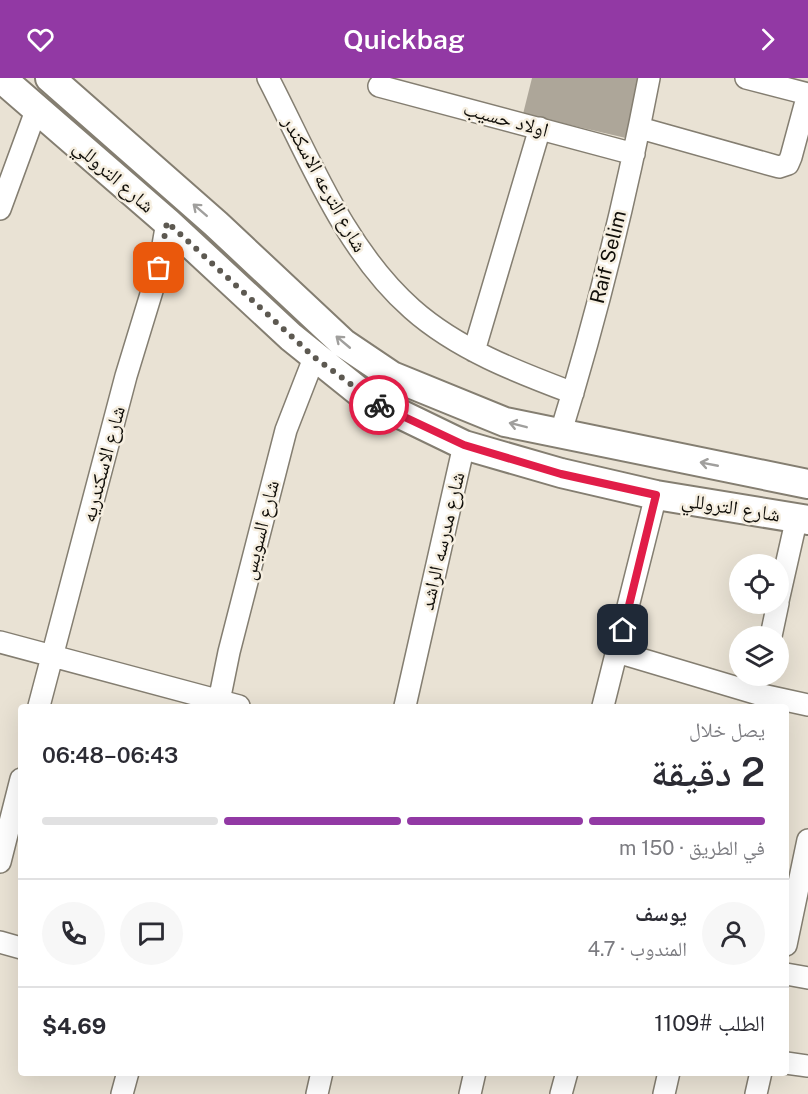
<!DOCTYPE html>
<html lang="ar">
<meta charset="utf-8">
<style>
body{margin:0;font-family:"Public Sans","Noto Naskh Arabic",sans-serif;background:#f7f7f7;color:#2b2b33;direction:rtl;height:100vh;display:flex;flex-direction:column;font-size:22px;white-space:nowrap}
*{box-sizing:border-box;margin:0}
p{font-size:20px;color:#7c7c81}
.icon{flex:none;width:33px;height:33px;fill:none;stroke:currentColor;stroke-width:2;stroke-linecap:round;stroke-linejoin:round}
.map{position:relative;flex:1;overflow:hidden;direction:ltr}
.panel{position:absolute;left:18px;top:626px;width:771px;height:372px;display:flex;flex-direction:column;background:#fff;border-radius:6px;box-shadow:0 6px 24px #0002;direction:rtl}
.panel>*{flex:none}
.controls{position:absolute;left:729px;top:476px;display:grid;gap:12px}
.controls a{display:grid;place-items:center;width:60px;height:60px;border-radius:50%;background:#fff;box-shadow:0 6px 24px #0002;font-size:30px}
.pin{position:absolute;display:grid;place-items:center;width:51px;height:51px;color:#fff;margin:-26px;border-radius:12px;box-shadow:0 3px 9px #0006}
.courier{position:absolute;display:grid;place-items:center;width:60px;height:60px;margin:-30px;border:4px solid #e11d48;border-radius:50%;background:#fff;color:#222;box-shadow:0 2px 8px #0007}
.overview em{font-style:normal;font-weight:600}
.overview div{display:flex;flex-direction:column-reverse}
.overview{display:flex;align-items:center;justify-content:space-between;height:102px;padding:0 24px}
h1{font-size:39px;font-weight:600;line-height:45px}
.bar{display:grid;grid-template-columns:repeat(4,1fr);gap:9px 6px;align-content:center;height:72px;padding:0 24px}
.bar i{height:8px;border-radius:4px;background:#e1e1e2}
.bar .current{background:#9239a4}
.bar p{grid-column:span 4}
.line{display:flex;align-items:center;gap:15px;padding:0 24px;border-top:2px solid #e1e1e2}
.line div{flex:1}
.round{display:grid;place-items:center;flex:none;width:63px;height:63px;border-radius:32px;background:#f7f7f7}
header{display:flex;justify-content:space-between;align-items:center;height:78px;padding:0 24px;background:#9239a4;color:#fff;font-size:27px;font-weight:600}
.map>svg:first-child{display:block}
.building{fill:#ada699}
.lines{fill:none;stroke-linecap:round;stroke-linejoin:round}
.street-casing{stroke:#847e71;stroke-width:24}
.secondary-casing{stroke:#847e71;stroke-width:32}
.street{stroke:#fff;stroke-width:21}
.secondary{stroke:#fff;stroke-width:28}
.oneway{stroke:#a09f9d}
.done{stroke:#5d5951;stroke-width:6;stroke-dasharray:0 10.8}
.route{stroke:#e11d48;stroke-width:8}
.labels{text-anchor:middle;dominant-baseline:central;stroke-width:5;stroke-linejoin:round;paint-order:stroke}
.street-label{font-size:20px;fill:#110f0a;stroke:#f6efe1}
</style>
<header><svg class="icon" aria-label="forward" viewBox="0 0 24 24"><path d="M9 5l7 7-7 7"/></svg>Quickbag<svg class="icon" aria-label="heart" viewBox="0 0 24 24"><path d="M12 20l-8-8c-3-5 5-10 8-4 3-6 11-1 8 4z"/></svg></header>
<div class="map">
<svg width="808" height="1016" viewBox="0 0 808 1016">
<rect width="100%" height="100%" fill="#e9e2d4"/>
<path class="building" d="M532,0H644L630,61L523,36Z"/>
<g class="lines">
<g class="street-casing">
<path id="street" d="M268,0C309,79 344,171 412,231C457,271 517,294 573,315
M746,0L808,16
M379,8L634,76
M640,50L779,89L788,86L791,79L808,16
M0,131L37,30
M474,273L540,50
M560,357C596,241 626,120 649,0
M778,523L797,439
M771,558L778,525
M0,564L239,628
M617,574L758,616L808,627
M39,628L126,298L159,190L167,144
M218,628L229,574L286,352L314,280
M405,628L464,367
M603,628L656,417
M0,784L21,701
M0,864L21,870
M786,867L808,762
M786,896L808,900
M786,985L808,988
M122,1016L128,994
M317,1016L322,994
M470,1016L475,994
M561,1016L567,994
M664,1016L669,994
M756,1016L761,994"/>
</g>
<g class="secondary-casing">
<path id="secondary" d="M1,0L167,144L291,259L367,320L464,367L561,395L656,417L808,442
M50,0L216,146L343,265L392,298L505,344L808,406"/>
</g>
<use href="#street" class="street"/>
<use href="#secondary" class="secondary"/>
</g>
<defs><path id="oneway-shaft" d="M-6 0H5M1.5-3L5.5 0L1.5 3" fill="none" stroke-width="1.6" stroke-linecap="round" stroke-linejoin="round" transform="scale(1.5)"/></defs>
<g class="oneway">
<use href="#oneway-shaft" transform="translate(200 132) rotate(-139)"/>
<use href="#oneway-shaft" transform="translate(343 264) rotate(-140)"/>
<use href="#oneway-shaft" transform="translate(518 347) rotate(-166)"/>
<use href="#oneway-shaft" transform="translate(709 386) rotate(-169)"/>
</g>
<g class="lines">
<path class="done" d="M159,190L167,144L314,279L379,327"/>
<path class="route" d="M379,327L464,367L561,396L656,417L623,552"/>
</g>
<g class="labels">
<g class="street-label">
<text transform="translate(506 41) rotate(15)">اولاد حسيب</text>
<text transform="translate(114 98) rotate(41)">شارع التروللي</text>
<text transform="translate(325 106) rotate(61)">شارع الترعه الاسكندر</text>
<text transform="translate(608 179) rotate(-76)">Raif Selim</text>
<text transform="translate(103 386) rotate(-75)">شارع الاسكندريه</text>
<text transform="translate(731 429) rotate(9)">شارع التروللي</text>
<text transform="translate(260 452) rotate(-76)">شارع السويس</text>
<text transform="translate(442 463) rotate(-77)">شارع مدرسه الراشد</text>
</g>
</g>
</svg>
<div class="controls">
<a><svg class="icon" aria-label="locate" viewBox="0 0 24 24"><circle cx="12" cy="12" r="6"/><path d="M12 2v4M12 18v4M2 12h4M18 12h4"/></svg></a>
<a><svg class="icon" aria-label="layers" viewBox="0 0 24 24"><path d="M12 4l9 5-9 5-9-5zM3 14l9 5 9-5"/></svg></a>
</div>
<div class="pin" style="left:159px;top:190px;background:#ea580c"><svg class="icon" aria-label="bag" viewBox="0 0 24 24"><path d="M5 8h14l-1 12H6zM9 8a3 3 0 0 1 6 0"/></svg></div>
<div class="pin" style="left:623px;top:552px;background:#1f2937"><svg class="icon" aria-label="home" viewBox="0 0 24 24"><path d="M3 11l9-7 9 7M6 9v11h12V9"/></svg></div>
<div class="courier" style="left:379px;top:327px"><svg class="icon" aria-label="bike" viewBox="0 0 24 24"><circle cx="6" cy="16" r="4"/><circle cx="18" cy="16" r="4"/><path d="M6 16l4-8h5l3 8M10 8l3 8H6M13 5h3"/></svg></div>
<section class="panel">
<div class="overview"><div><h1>2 دقيقة</h1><p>يصل خلال</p></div><em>06:43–06:48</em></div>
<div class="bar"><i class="current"></i><i class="current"></i><i class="current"></i><i></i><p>في الطريق · 150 m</p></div>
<div class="line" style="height:108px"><a class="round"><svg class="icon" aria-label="person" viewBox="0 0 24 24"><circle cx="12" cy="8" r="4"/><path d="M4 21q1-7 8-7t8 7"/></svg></a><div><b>يوسف</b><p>المندوب · 4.7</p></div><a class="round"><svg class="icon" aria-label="chat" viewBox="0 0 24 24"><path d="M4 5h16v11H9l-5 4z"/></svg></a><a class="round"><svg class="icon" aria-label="phone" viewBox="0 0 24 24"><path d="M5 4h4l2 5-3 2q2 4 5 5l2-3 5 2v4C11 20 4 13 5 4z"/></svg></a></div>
<div class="line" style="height:78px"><div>الطلب #1109</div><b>$4.69</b></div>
</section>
</div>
